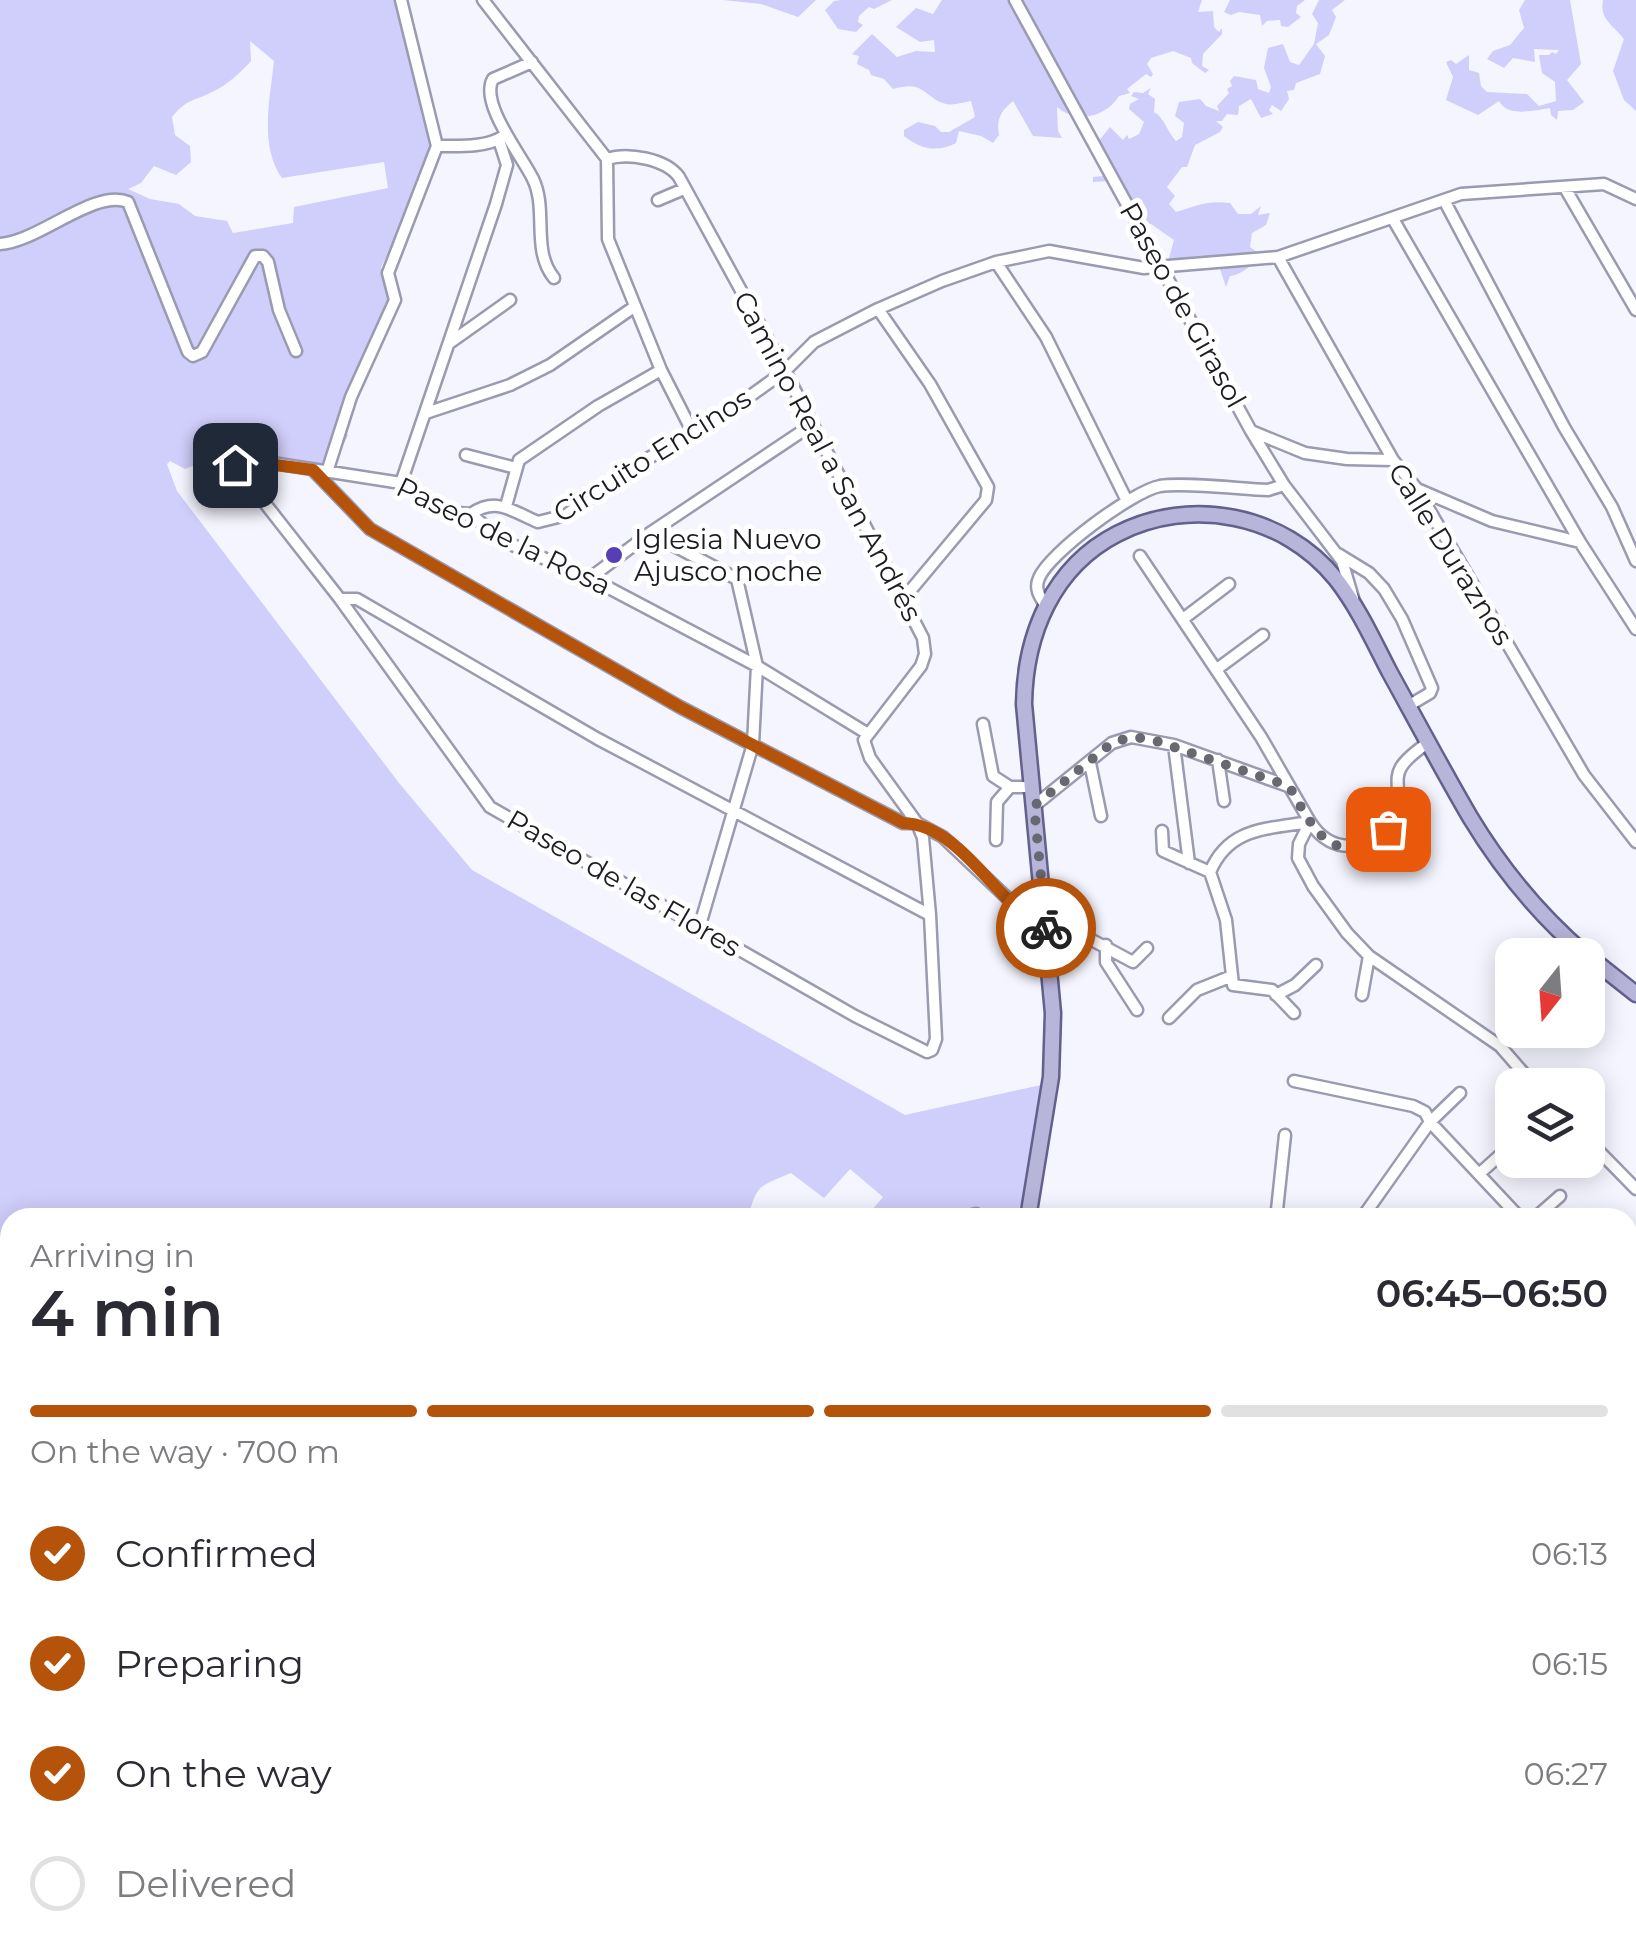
<!DOCTYPE html>
<meta charset="utf-8">
<style>
body{margin:0;font-family:Montserrat,sans-serif;background:#f7f7f7;color:#2b2b33;height:100vh;display:flex;flex-direction:column;font-size:38px;white-space:nowrap}
*{box-sizing:border-box;margin:0}
p{font-size:32px;color:#7c7c81}
.icon{flex:none;width:55px;height:55px;fill:none;stroke:currentColor;stroke-width:2;stroke-linecap:round;stroke-linejoin:round}
.map{position:relative;flex:1;overflow:hidden}
.details{position:absolute;left:0px;top:1208px;width:1638px;height:752px;display:flex;flex-direction:column;background:#fff;border-radius:30px 30px 0 0;box-shadow:0 5px 25px #0003}
.details>*{flex:none}
.needle{width:65px;rotate:197deg}
.fabs{position:absolute;left:1495px;top:938px;display:grid;gap:20px}
.fabs a{display:grid;place-items:center;width:110px;height:110px;border-radius:20px;background:#fff;box-shadow:0 5px 25px #0003;font-size:50px}
.pin{position:absolute;display:grid;place-items:center;width:85px;height:85px;color:#fff;margin:-42px;border-radius:20px;box-shadow:0 5px 15px #0006}
.courier{position:absolute;display:grid;place-items:center;width:100px;height:100px;margin:-50px;border:8px solid #b45309;border-radius:50%;background:#fff;color:#222;box-shadow:0 2px 12px #0007}
.overview em{font-style:normal;font-weight:600}
.overview div{display:flex;flex-direction:column-reverse}
.overview{display:flex;align-items:center;justify-content:space-between;height:170px;padding:0 30px}
h1{font-size:65px;font-weight:600;line-height:75px}
.bar{display:grid;grid-template-columns:repeat(4,1fr);gap:15px 10px;align-content:center;height:120px;padding:0 30px}
.bar i{height:12px;border-radius:8px;background:#e1e1e2}
.bar .on{background:#b45309}
.bar p{grid-column:span 4}
ol{padding:0 30px;list-style:none}
li{display:flex;align-items:center;gap:30px;height:110px}
li p{margin-inline-start:auto}
li .icon{padding:10px;border-radius:50%;background:#b45309;color:#fff;stroke-width:4}
li:last-child{color:#7c7c81}
li i{width:55px;height:55px;border:5px solid #e1e1e2;border-radius:50%}
.map>svg:first-child{display:block}
.green{fill:#d0cefa;fill-rule:evenodd}
.lines{fill:none;stroke-linecap:round;stroke-linejoin:round}
.minor-casing{stroke:#9a9ab0;stroke-width:15}
.major-casing{stroke:#63608b;stroke-width:19}
.minor{stroke:#fff;stroke-width:10}
.major{stroke:#b8b5db;stroke-width:14}
.done{stroke:#686871;stroke-width:10;stroke-dasharray:0 18}
.route{stroke:#b45309;stroke-width:12}
.poi-dot{fill:#583eb6;stroke:#fff;stroke-width:4}
.labels{text-anchor:middle;dominant-baseline:central;stroke-width:10;stroke-linejoin:round;paint-order:stroke}
.street-label{font-size:28px;fill:#1c1c24;stroke:#fff}
.poi-label{font-size:28px;fill:#1c1c24;stroke:#fff;text-anchor:start}
</style>
<div class="map">
<svg width="1636" height="1958" viewBox="0 0 1636 1958">
<rect width="100%" height="100%" fill="#f5f5ff"/>
<path class="green" d="M0,0H397L434,142L413,205L381,267L391,302L342,402L334,434L342,427L348,435C339,460 303,480 277,469C265,464 252,456 239,455C221,453 201,463 185,469L170,461L167,464L177,491L399,783L472,870L905,1115L1041,1085L1026,1192L1016,1217H866L883,1197L850,1169L824,1198L791,1173C759,1187 758,1183 748,1217L10,1218V1950H771L770,1958H0ZM250,41L274,61C270,99 259,146 282,178L384,162L388,188L294,207L293,223L233,233L227,221L195,216L179,204L150,199L128,189L141,183L154,166L176,175L191,162L190,146L175,135L172,117C187,99 192,102 212,92C227,85 240,73 251,61Z
M723,0H816L798,17L761,4Z
M841,0H892L874,9L869,7L859,16L858,22L863,25L856,32L838,29L825,10L834,1Z
M942,0H1202L1198,12L1213,11L1214,27L1219,32L1222,28V34L1203,54L1202,66L1209,70L1205,73L1192,63L1191,58L1173,51L1151,58L1147,64L1153,74L1151,77L1146,74L1127,89L1130,93L1119,96C1106,117 1077,124 1057,107L1058,131L1062,138L1033,136L1013,101C1001,111 996,119 999,135L993,143L981,136L959,131L956,143C937,153 920,149 904,136V130L918,122L935,126L941,132H949L975,117L971,101C963,102 954,106 946,104C924,98 925,79 893,89L884,79L871,75L869,70L857,64L859,56L852,54L872,34L897,57L916,51L935,52L934,40L920,42L896,27L916,8L933,14Z
M1230,0H1305L1297,6L1296,13L1301,17L1288,27L1281,26L1280,20L1267,21L1262,26L1260,15L1239,12L1231,15L1224,12Z
M1319,0H1345L1332,10L1336,17L1329,35L1316,44L1325,56L1320,74L1296,83L1294,90L1287,91L1289,99L1281,111L1272,105L1269,110L1273,114L1261,118L1251,99L1239,106L1238,115L1227,114L1222,121H1216L1223,127L1220,132L1195,145L1187,167H1182L1167,187L1175,196L1169,204L1176,212C1196,206 1208,200 1230,203L1238,214H1251L1261,206L1258,215L1270,213L1266,225L1252,233L1250,247L1260,254C1255,264 1241,275 1230,276L1226,287L1219,266L1167,265L1174,240L1151,224L1143,222L1139,213L1127,211L1109,181L1093,182V177L1104,176L1097,143L1110,127L1123,140L1127,135L1129,139L1139,134L1144,122L1129,109L1130,104L1139,99L1131,96L1134,92L1143,93L1151,88L1148,94L1155,99L1154,112C1165,118 1167,132 1176,141L1182,137L1184,123L1175,116L1179,102L1200,99L1206,106L1219,111L1217,106L1229,93L1227,89L1232,86L1230,81L1234,76L1256,80L1258,89L1269,93L1271,87L1264,68L1268,48L1283,44L1290,62L1299,65L1314,44L1318,23L1312,14Z
M1525,0H1570L1581,64L1567,80L1584,102L1573,110L1558,111L1557,120L1551,115L1550,108C1533,111 1507,117 1499,101L1478,115L1446,100L1453,77L1446,62L1451,60L1456,64L1469,55V70L1479,73L1481,86L1487,92L1527,94L1539,106L1556,101L1555,82L1542,73L1539,55H1549L1552,52L1556,54L1559,50L1534,49L1535,62L1513,58L1504,68L1487,59L1493,51L1510,45L1524,28L1519,10Z
M1603,0H1636V111L1624,100L1613,71L1624,39C1613,25 1599,19 1603,0Z"/>
<g class="lines">
<g class="minor-casing">
<path id="minor" d="M483,0L607,159
M1015,0L1251,431L1284,485L1342,561L1353,598
M532,62L493,79C479,103 522,156 533,179C548,210 531,250 554,278
M437,146C458,146 486,148 504,136
M607,159C628,152 666,159 679,177L785,371L923,638L925,654L921,666L864,740L870,758L917,823L943,837L1022,912L1046,930L1090,939L1133,962L1147,948
M607,159L608,239L661,370L692,431
M1565,188L1636,310
M658,200L684,189
M1444,200L1564,427L1612,507L1636,561
M1393,219L1580,542L1636,629
M0,244C38,242 95,188 128,202L188,352L193,356L202,352L255,256H263L268,262L279,310L296,351
M1278,257L1393,460L1417,489L1584,775L1636,842
M996,262L1046,337L1127,501
M878,309L930,384L988,487L986,500L905,597
M451,342L510,300
M426,413L510,385L550,365L634,307
M1251,431L1305,453L1347,459L1393,460
M466,455L516,468
M313,470L370,529L680,707L903,823H917L923,838L930,915L936,1039L932,1050L927,1052L855,1016L490,807L340,599L235,465V457L401,483L444,512L471,514L501,540L590,578L757,666L868,734
M327,472L351,397L395,300L388,273L437,146L401,0
M401,483L496,204L507,165L499,140
M1417,489L1492,521L1580,542
M506,506L519,460L598,406L661,370
M471,514C497,496 513,512 538,522L566,515L627,471L739,404L785,371L814,342L878,309L942,281L996,262L1049,251L1144,268L1278,257L1461,194L1604,184L1636,199
M650,533L737,579L757,666L753,744L700,925
M1338,554L1369,573L1384,589L1402,619L1432,688L1430,693L1408,706
M1140,556L1261,737L1310,822L1299,844L1298,858L1313,886L1347,933L1369,956L1500,1046L1534,1085
M590,578L650,533L813,424
M340,599H357L598,739L930,915
M1046,606C1040,597 1034,589 1039,578C1049,553 1133,491 1160,486C1185,482 1241,489 1268,490L1284,485
M1183,619L1229,584
M1217,669L1263,635
M983,724L993,776L1010,787H1033
M1174,745L1189,863
M1218,760L1224,801
M1090,763L1101,816
M1034,806L1112,743L1131,737L1174,745L1288,786
M1162,831L1163,851L1210,872
M996,840L997,802L1010,787
M1210,872C1229,827 1267,829 1310,822C1332,857 1372,851 1395,819C1406,776 1380,776 1429,742
M1210,872L1226,920L1233,985L1272,990L1294,1013
M1106,945V962L1137,1010
M1276,995L1295,985L1316,965
M1362,995L1369,956
M1169,1018L1197,990L1232,976
M1294,1081L1413,1106L1425,1112L1430,1122L1520,1218
M1588,1140L1636,1189
M1479,1174L1509,1147
M961,1218L976,1214
M1283,1218L1277,1210L1285,1135
M1335,1218L1362,1216
M1362,1218L1430,1122L1460,1093
M1535,1218L1560,1196
M1628,1334H1636
M1628,1440H1636
M1628,1477H1629
M1628,1533L1636,1532
M1628,1819H1636
M810,1950V1958
M1202,1950L1227,1952
M1274,1950V1953
M1474,1950V1958
M1543,1950V1958
M1587,1950V1957
M931,1957L932,1950
M1083,1958L1087,1950"/>
</g>
<g class="major-casing">
<path id="major" d="M1588,956L1636,994
M1028,1218L1051,1077L1053,1013L1024,704C1025,634 1053,567 1117,534C1190,496 1284,514 1336,579C1358,607 1373,640 1389,671C1416,720 1442,769 1470,817C1502,870 1539,915 1586,955
M1068,1950L1071,1958"/>
</g>
<use href="#minor" class="minor"/>
<use href="#major" class="major"/>
</g>
<g class="lines">
<path class="done" d="M1046,928L1034,806L1112,743L1131,737L1150,739L1289,786C1314,829 1332,873 1388,829"/>
<path class="route" d="M235,465V456L239,455L276,465L313,470L370,529L680,707L903,823C964,825 999,910 1046,928"/>
</g>
<circle class="poi-dot" cx="614" cy="555" r="10"/>
<g class="labels">
<g class="street-label">
<text transform="translate(1183 305) rotate(61)">Paseo de Girasol</text>
<text transform="translate(652 455) rotate(-32)">Circuito Encinos</text>
<text transform="translate(828 456) rotate(62)">Camino Real a San Andrés</text>
<text transform="translate(504 536) rotate(26)">Paseo de la Rosa</text>
<text transform="translate(1451 554) rotate(58)">Calle Duraznos</text>
<text transform="translate(624 883) rotate(30)">Paseo de las Flores</text>
</g>
<g class="poi-label">
<text x="634" y="539">Iglesia Nuevo<tspan x="634" dy="32">Ajusco noche</tspan></text>
</g>
</g>
</svg>
<div class="fabs">
<a><svg class="needle" viewBox="-14 -14 28 28"><path d="M0-13l5 13h-10z" fill="#e53935"/><path d="M0 13l5-13h-10z" fill="#7c7c81"/></svg></a>
<a><svg class="icon" aria-label="layers" viewBox="0 0 24 24"><path d="M12 4l9 5-9 5-9-5zM3 14l9 5 9-5"/></svg></a>
</div>
<div class="pin" style="left:1388px;top:829px;background:#ea580c"><svg class="icon" aria-label="bag" viewBox="0 0 24 24"><path d="M5 8h14l-1 12H6zM9 8a3 3 0 0 1 6 0"/></svg></div>
<div class="pin" style="left:235px;top:465px;background:#1f2937"><svg class="icon" aria-label="home" viewBox="0 0 24 24"><path d="M3 11l9-7 9 7M6 9v11h12V9"/></svg></div>
<div class="courier" style="left:1046px;top:928px"><svg class="icon" aria-label="bike" viewBox="0 0 24 24"><circle cx="6" cy="16" r="4"/><circle cx="18" cy="16" r="4"/><path d="M6 16l4-8h5l3 8M10 8l3 8H6M13 5h3"/></svg></div>
<section class="details">
<div class="overview"><div><h1>4 min</h1><p>Arriving in</p></div><em>06:45–06:50</em></div>
<div class="bar"><i class="on"></i><i class="on"></i><i class="on"></i><i></i><p>On the way · 700 m</p></div>
<ol>
<li><svg class="icon" aria-label="check" viewBox="0 0 24 24"><path d="M5 12l5 5 9-10"/></svg>Confirmed<p>06:13</p></li>
<li><svg class="icon" aria-label="check" viewBox="0 0 24 24"><path d="M5 12l5 5 9-10"/></svg>Preparing<p>06:15</p></li>
<li><svg class="icon" aria-label="check" viewBox="0 0 24 24"><path d="M5 12l5 5 9-10"/></svg>On the way<p>06:27</p></li>
<li><i></i>Delivered</li>
</ol>
</section>
</div>
